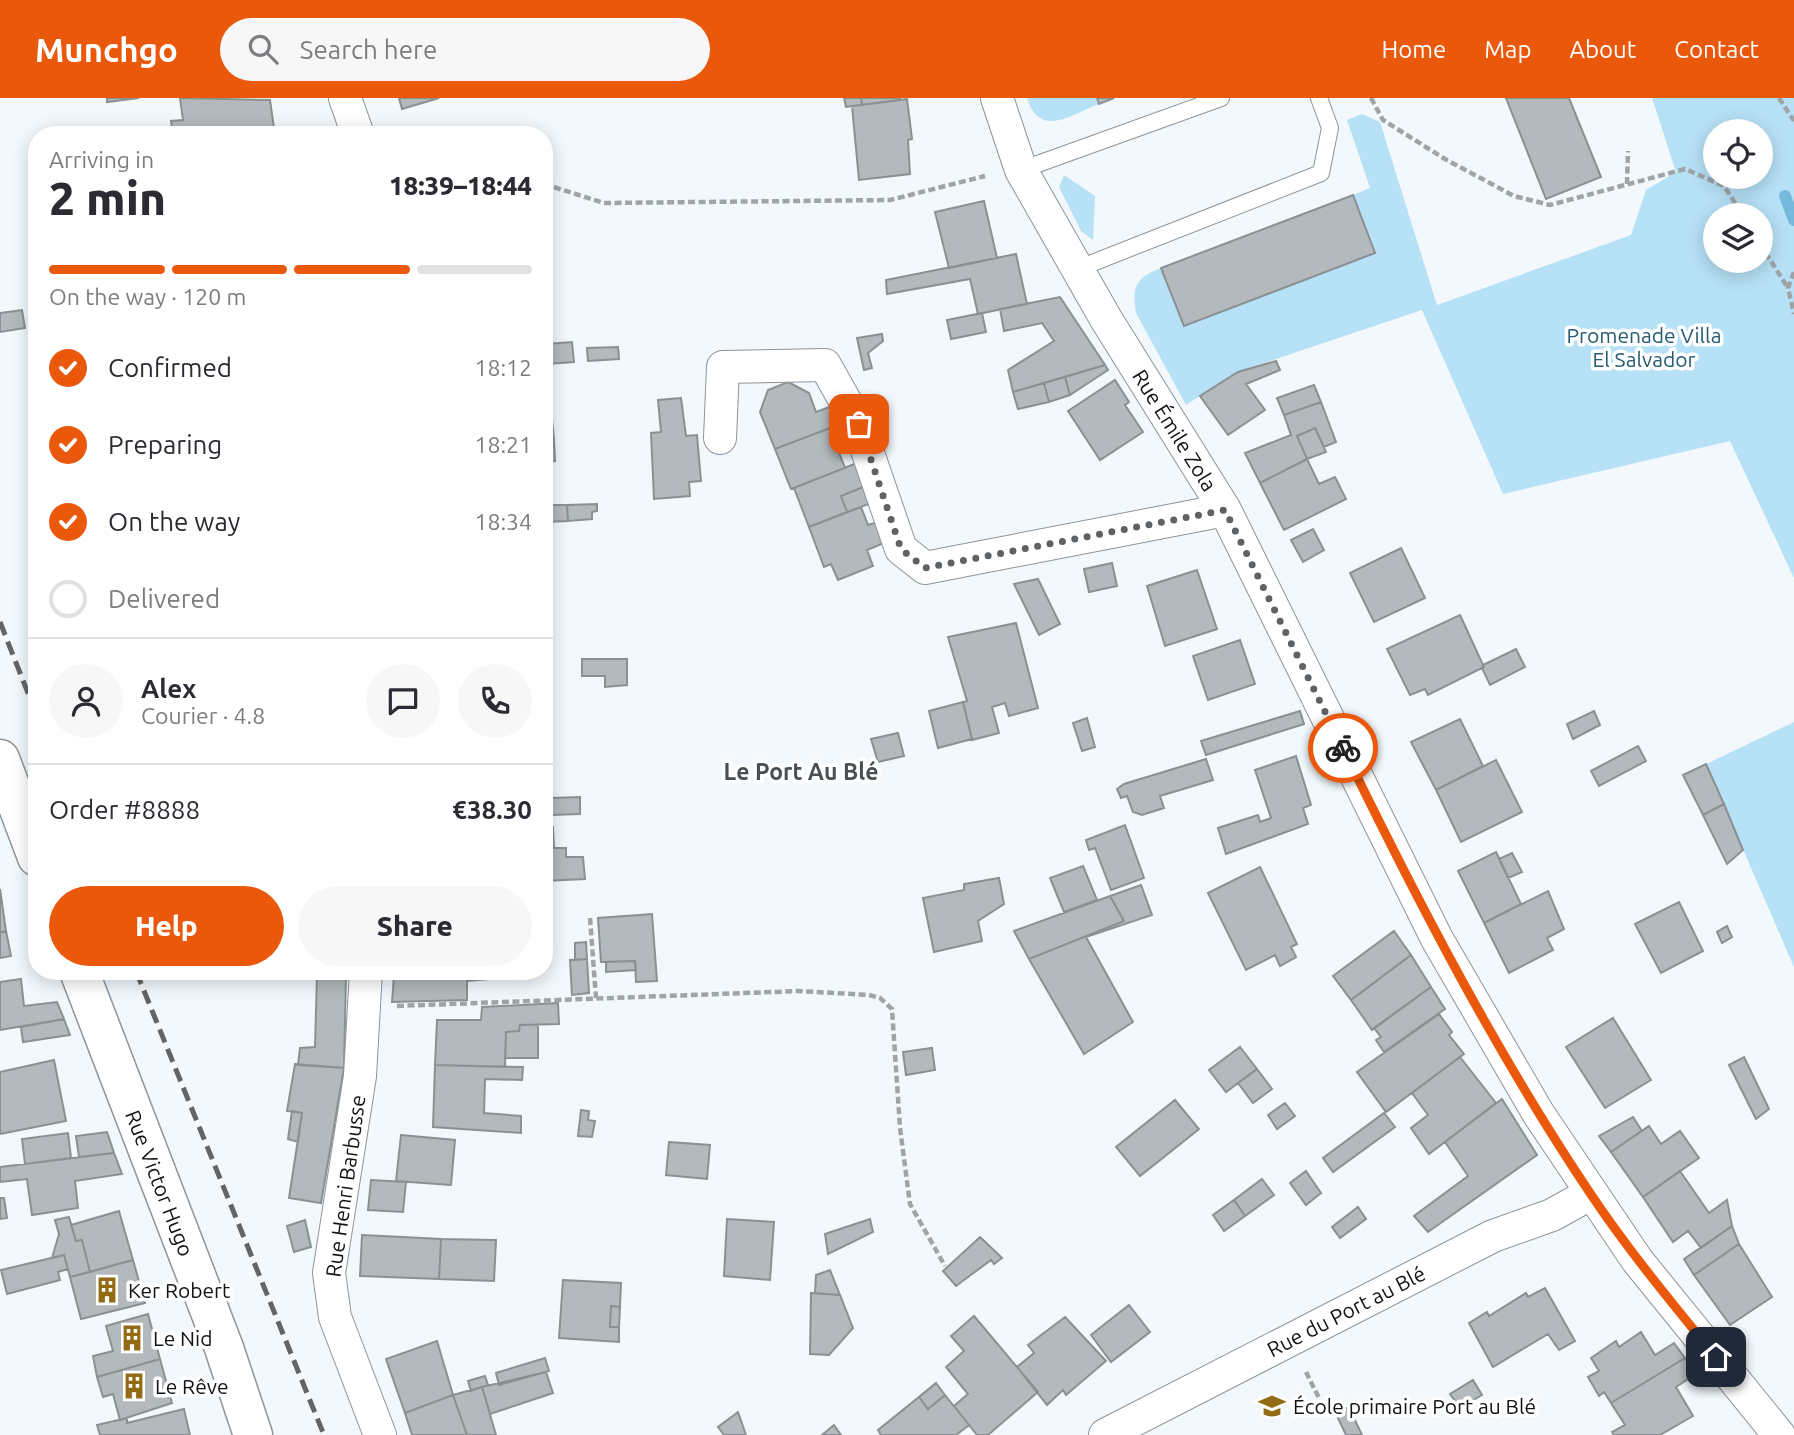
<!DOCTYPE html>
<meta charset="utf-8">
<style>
body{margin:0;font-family:Ubuntu,sans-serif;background:#f7f7f7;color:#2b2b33;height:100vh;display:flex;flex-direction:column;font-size:26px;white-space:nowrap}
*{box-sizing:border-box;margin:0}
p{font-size:23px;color:#7c7c81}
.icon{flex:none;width:38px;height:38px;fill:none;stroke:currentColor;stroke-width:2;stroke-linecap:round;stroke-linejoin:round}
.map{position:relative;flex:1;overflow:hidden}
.side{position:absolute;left:28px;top:28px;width:525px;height:854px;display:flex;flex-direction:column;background:#fff;border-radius:28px;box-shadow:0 4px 18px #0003}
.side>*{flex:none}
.controls{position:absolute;left:1703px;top:21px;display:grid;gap:14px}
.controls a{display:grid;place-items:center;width:70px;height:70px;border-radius:50%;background:#fff;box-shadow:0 4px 18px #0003;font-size:35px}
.pin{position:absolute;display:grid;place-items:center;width:60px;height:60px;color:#fff;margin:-30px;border-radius:14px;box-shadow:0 4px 10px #0006}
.courier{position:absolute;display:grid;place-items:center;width:70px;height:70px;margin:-35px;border:5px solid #ea580c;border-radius:50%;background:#fff;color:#222;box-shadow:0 2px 9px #0007}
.headline em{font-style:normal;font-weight:800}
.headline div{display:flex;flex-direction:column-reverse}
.headline{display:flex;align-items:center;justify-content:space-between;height:119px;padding:0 21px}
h1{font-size:46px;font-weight:800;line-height:52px}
.bar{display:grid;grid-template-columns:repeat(4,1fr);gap:10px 7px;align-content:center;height:84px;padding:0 21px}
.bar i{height:9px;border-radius:5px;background:#e1e1e2}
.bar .selected{background:#ea580c}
.bar p{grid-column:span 4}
.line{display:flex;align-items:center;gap:18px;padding:0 21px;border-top:2px solid #e1e1e2}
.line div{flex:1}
.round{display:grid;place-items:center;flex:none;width:74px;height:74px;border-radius:37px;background:#f7f7f7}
ol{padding:0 21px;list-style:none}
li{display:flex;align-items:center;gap:21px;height:77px}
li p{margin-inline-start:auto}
li .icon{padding:7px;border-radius:50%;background:#ea580c;color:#fff;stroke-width:4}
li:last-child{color:#7c7c81}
li i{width:38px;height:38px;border:4px solid #e1e1e2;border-radius:50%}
.cta{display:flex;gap:14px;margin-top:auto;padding:14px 21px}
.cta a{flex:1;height:80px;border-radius:42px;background:#ea580c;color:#fff;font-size:28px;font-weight:800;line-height:80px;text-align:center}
.cta a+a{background:#f7f7f7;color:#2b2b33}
header{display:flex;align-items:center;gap:42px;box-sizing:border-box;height:98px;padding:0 35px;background:#ea580c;color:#fff}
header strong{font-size:33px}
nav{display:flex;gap:38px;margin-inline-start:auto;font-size:24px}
.search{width:490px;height:63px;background:#f7f7f7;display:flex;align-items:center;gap:18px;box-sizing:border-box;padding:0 24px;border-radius:38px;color:#7c7c81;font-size:26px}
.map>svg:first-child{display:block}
.green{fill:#b7e1f7;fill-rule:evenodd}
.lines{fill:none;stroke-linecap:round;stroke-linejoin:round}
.stream{stroke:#75badd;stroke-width:12}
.building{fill:#b3b9bc;stroke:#8a9093;stroke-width:2}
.lane-casing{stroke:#8e9497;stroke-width:18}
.street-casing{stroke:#8e9497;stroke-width:34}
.secondary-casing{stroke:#8e9497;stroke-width:41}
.path{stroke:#9fa4a7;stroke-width:4.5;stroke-dasharray:7 3.5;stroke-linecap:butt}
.lane{stroke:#fff;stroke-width:16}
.street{stroke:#fff;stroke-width:32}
.secondary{stroke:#fff;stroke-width:38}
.rail{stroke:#626567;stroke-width:5;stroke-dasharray:14 7;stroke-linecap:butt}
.done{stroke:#5f6265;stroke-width:7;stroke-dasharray:0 12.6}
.route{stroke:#ea580c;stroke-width:9}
.labels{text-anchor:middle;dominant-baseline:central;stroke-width:7;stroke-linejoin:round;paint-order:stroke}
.park-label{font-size:21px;fill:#255a73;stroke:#fff}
.street-label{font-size:21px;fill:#101213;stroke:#fff}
.poi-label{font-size:21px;fill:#101213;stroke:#fff;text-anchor:start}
.neighbourhood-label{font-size:23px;font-weight:bold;fill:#4a4f52;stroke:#fff}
</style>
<header>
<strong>Munchgo</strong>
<div class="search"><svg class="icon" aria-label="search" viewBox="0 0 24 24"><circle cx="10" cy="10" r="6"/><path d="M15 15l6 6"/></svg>Search here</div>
<nav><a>Home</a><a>Map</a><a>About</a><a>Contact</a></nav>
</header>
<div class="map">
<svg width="1794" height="1337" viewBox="0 0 1794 1337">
<rect width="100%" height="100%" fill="#f2f8fc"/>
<path class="green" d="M1027,0H1097L1099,6C1070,17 1040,41 1027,0Z
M1652,0H1794V480L1730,343L1503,396L1422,212L1237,274L1186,307L1136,215C1131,189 1137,179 1161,170L1184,228L1375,155L1353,97L1370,90L1347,22L1362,16L1380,24L1437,207L1631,137L1646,92L1676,74ZM1715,33H1760V79H1715ZM1715,117H1760V163H1715Z
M1064,77L1095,98L1093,142L1081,133L1059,89Z
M1794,624V869L1706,666Z"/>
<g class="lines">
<path class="stream" d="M1785,98L1794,122"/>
</g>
<path class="building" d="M107,0H139L107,4Z
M180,0L270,2L275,37H173L171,23L183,22Z
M399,0H439L402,11Z
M844,0H861L862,7L846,9Z
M861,0H900V2L862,7Z
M1097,0H1114L1099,6Z
M1506,0H1569L1601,79L1546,101Z
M907,1L912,41L908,42L910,76L859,82L852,8Z
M1353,97L1375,155L1184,228L1161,170Z
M984,103L997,160L949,170L935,114Z
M1016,156L1027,206L978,216L970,181L887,196L886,182Z
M1060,199L1105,267L1013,294L1008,272L1054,243L1042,225L1004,233L1000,211Z
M22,212L25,230L0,234V215Z
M982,215L986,234L951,241L947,222Z
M882,236L883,243L868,255L872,270L864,272L857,240Z
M572,244L574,264L548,266L546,246Z
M618,249L619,261L588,263L587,250Z
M1276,263L1280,272L1246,286L1265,312L1228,337L1200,298L1238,274Z
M1105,267L1108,272L1070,297L1065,279Z
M1065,279L1070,297L1049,304L1044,285Z
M1115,282L1129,304L1125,307L1143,334L1100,362L1068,313Z
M788,284L809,295L816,314L832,308L838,327L775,351L760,314L768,292Z
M1044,285L1049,304L1018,311L1013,294Z
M1314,287L1321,304L1284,317L1277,300Z
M681,300L686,338L697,337L701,383L689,384L690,398L654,401L651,335L661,334L658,302Z
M1321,304L1336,344L1324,349L1315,330L1297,338L1307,361L1260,385L1245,355L1291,337L1284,317Z
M544,310H551L554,342L544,343Z
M838,327L845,344L836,347L845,370L791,391L775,351Z
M1315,330L1326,354L1307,361L1297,338Z
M554,342L555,363L544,364V343Z
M1307,361L1319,386L1335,379L1346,401L1284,432L1260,385Z
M859,364L868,387L841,398L847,414L809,429L794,390Z
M868,387L874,404L847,414L841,398Z
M597,406V413L592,414V421L568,423L567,407Z
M544,407H567L568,423L544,424Z
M861,409L868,427L881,423L889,443L867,452L873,468L838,482L831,466L824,469L809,429Z
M1313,431L1324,452L1303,464L1291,442Z
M1401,450L1425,500L1374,524L1350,475Z
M1112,465L1117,488L1089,494L1084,471Z
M1197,472L1217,531L1165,548L1147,488Z
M1038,481L1060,526L1039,537L1014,486Z
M1460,517L1484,569L1428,597L1425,591L1410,597L1387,551Z
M1016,525L1038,610L1009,618L1005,605L992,609L999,635L972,642L963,604L967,603L948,539Z
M1240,542L1255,586L1208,602L1193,558Z
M1516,551L1525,569L1490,587L1482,570L1483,567Z
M582,561H627V587L605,589V578H582Z
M963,604L972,641L938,650L929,613Z
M1300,613L1304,626L1206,657L1201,643Z
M1594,613L1600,627L1573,641L1567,626Z
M1087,620L1095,649L1082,653L1073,625Z
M1460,621L1483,668L1436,692L1411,644Z
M898,635L904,658L878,664L871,641Z
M1638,648L1646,663L1599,688L1591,673Z
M1296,658L1311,707L1303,710L1308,726L1226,756L1218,730L1258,717L1260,724L1271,720L1255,672Z
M1206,661L1213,682L1160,698L1164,710L1142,717L1133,714L1127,698L1121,700L1117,691L1124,686Z
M1496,662L1522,714L1461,744L1436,692Z
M1706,666L1724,706L1703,717L1683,677Z
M580,699V716L551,717V700Z
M1724,706L1743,752L1727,766L1703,717Z
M1125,727L1144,780L1111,792L1095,750L1089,752L1086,742Z
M553,729L554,750H566V759H583L585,781L544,783V730Z
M1496,754L1521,806L1484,825L1458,773Z
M1512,755L1522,774L1508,780L1499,761Z
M1083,768L1097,802L1064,814L1050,780Z
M1260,769L1297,846L1291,849L1296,859L1280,868L1275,857L1246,872L1208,795Z
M999,780L1004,806L978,823L982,843L934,854L923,800L964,792V786Z
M1141,787L1152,817L1086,839L1133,924L1084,956L1029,861L1124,823L1110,798Z
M0,791L6,833L0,834Z
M1548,793L1564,831L1547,840L1553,852L1509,875L1484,825Z
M1110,798L1124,823L1029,861L1014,833Z
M1679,804L1703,853L1661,875L1635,826Z
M652,816L657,883L636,884L635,863L601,864L598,820Z
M1727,828L1732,839L1722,845L1717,834Z
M6,833L11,858L0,860V834Z
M1394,833L1411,857L1351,902L1333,878Z
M586,844L587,861L575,862V845Z
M1411,857L1431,889L1372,932L1351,902Z
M587,861L589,895L572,897L570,862Z
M635,863L636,872L606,874V864Z
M294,873H346L294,876Z
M394,873H430V876L394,878Z
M430,873H488V881L467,883V902L392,904L394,878L430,876Z
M317,876H346L344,970L298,967L300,950L315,949Z
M21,881L24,908L57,904L64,921L0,932V884Z
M1431,889L1445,911L1384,954L1376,942L1381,939L1374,930Z
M558,905L559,926L520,927L519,933L506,934L505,969L435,967L437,922H481L482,909Z
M1439,916L1452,934L1449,937L1464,956L1386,1014L1357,974Z
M1613,920L1651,982L1605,1010L1566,949Z
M64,921L70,937L23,944L21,929Z
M520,927H538V960H505L506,934L519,933Z
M1240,949L1257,971L1226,994L1209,972Z
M932,950L935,972L906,977L903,954Z
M1460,959L1496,1005L1429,1056L1411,1030L1428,1017L1412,995Z
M1744,959L1769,1011L1756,1021L1729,967Z
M54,962L66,1023L0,1036V974Z
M295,966L344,970L321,1105L289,1100L302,1015L287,1013Z
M435,967L523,969L522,982L485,981L484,1015L521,1018V1035L433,1029Z
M1257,971L1272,991L1253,1005L1238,985Z
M1502,1001L1537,1057L1428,1134L1414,1118L1468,1078L1445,1044Z
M1175,1002L1199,1031L1140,1078L1116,1049Z
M1285,1005L1295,1018L1277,1031L1268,1017Z
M581,1012L589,1013L588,1022L595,1023L592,1039L578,1038Z
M292,1013L302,1015L298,1044L288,1041Z
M1384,1015L1395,1029L1333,1074L1323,1060Z
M1633,1019L1642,1033L1611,1054L1599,1038Z
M1649,1028L1661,1046L1680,1033L1699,1060L1643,1099L1611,1054Z
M107,1034L114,1055L79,1059L76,1038Z
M68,1035L71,1060L25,1066L22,1041Z
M401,1037L455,1042L451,1087L396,1083Z
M669,1044L710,1047L707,1081L666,1077Z
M114,1055L122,1076L75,1083L78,1110L32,1117L27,1081L0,1084V1069Z
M1306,1073L1321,1095L1306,1107L1290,1085Z
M1680,1073L1709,1115L1727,1102L1732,1128L1701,1150L1688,1133L1673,1144L1643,1099Z
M1262,1081L1274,1097L1245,1118L1234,1102Z
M371,1082L406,1084L403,1114L368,1112Z
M0,1100H4L7,1120L0,1121Z
M1234,1102L1245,1118L1224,1133L1213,1117Z
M1358,1109L1366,1121L1340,1140L1332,1129Z
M119,1113L133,1162L90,1174L82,1142L76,1143L71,1127Z
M69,1119L76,1143L82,1142L90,1174L70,1179L64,1157L52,1160L59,1136L55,1122Z
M727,1121L774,1124L770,1182L724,1178Z
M870,1121L873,1134L828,1156L825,1136Z
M305,1122L311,1149L294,1154L287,1128Z
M1732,1128L1739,1146L1694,1177L1684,1161Z
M362,1137L441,1141L439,1181L360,1178Z
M980,1139L1002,1160L994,1166L991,1162L956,1188L943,1173Z
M441,1141L496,1142L494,1183L439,1181Z
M1739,1146L1772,1199L1730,1227L1694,1177Z
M64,1157L68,1171L58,1174L60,1182L7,1196L1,1172Z
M133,1162L145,1205L81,1221L70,1179Z
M830,1172L840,1197L815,1195L816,1177Z
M563,1182L621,1185L620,1209L611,1208L610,1229H619V1244L559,1240Z
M1545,1190L1575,1243L1559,1252L1548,1236L1493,1269L1469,1225L1487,1214L1489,1218L1526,1195L1528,1199Z
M811,1195L840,1197L853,1230L829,1257L810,1256Z
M1129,1207L1150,1234L1111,1264L1091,1237Z
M611,1208L620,1209L619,1229H610Z
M148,1216L160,1261L97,1279L93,1258L113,1253L106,1228Z
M974,1218L1038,1294L988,1337H977L954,1308L968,1296L946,1269L964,1253L951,1238Z
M1065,1219L1106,1263L1066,1297L1063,1292L1047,1307L1017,1269L1034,1255L1028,1247Z
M1641,1234L1655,1257L1674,1245L1685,1260L1611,1305L1604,1294L1599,1298L1588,1279L1599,1273L1591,1260L1616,1243L1619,1249Z
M437,1243L453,1297L405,1315L386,1261Z
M545,1260L549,1273L499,1287L496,1275Z
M1685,1260L1696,1276L1676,1289L1693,1318L1660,1337H1614L1612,1334L1625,1327L1611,1305Z
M160,1261L172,1305L120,1322L113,1296L103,1299L97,1279Z
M546,1274L553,1295L490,1316L482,1289Z
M485,1278L488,1287L471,1293L468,1283Z
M1473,1282L1482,1297L1460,1310L1450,1296Z
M936,1285L945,1297L928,1311L919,1299Z
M482,1289L496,1337H467L453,1297Z
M453,1297L467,1337H412L405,1315Z
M945,1297L969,1327L956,1337H881L878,1332L919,1299L928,1311Z
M1355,1306L1359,1315L1353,1318L1349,1309Z
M1349,1309L1353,1318L1362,1337H1346L1336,1316Z
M184,1311L190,1337H100L97,1327L127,1320V1325Z
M738,1314L746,1337H724L718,1329Z
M834,1327L841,1337H822Z"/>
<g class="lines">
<g class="lane-casing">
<path id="lane" d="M1021,72L1221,0
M1077,171L1321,75L1330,30L1319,0"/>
</g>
<g class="street-casing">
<path id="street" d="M345,0L358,37
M997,0L1021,72L1106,221L1225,412L1437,841L1538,1015L1637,1162L1779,1337
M720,340L723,269L825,267L858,326L901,451L925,470L1225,412
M366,873L360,978L329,1175L335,1219L380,1337
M1105,1337L1493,1138L1552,1117L1590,1096"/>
</g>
<g class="secondary-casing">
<path id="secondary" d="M0,661L37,759
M79,873L224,1250L253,1337"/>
</g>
<path class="path" d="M1371,0L1383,22L1445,61L1514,98L1550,107L1685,71L1724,88L1743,117
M1779,0L1794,23
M544,86L604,105L890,102L985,78
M1627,86L1628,53
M1760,146L1788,190
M1794,174L1788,190L1794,216
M590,820L596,900
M397,908L799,893L869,897L880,900L892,911L900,1030L910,1106L945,1168
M1306,1274L1327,1316"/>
<use href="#lane" class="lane"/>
<use href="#street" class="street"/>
<use href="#secondary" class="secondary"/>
<path class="rail" d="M0,524L37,618
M136,873L324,1337"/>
</g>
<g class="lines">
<path class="done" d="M859,326L901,451L925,470L1225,412L1343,650"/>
<path class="route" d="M1343,650C1417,802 1495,953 1590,1095C1628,1152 1672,1205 1716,1259"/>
</g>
<defs>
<g id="building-bare" transform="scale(2.1)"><path d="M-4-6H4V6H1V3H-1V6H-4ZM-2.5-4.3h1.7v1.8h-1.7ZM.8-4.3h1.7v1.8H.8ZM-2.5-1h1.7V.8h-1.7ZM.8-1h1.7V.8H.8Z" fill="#926b13" stroke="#fff" stroke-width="2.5" paint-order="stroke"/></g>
<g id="school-bare" transform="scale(2.1)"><path d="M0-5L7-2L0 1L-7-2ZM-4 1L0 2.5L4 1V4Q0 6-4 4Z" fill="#926b13" stroke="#fff" stroke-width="2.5" paint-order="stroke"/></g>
</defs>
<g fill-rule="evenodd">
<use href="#building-bare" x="107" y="1192"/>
<use href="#building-bare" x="132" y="1240"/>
<use href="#building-bare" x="134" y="1288"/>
<use href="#school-bare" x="1272" y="1308"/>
</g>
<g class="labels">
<g class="park-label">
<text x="1644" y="237">Promenade Villa<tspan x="1644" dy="24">El Salvador</tspan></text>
</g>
<g class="street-label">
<text transform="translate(1175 332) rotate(58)">Rue Émile Zola</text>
<text transform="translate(160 1085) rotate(69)">Rue Victor Hugo</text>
<text transform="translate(345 1088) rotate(-82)">Rue Henri Barbusse</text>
<text transform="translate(1346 1213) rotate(-27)">Rue du Port au Blé</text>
</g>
<g class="poi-label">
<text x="128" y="1192">Ker Robert</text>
<text x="153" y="1240">Le Nid</text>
<text x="155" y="1288">Le Rêve</text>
<text x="1293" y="1308">École primaire Port au Blé</text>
</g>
<g class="neighbourhood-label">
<text x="801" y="673">Le Port Au Blé</text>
</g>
</g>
</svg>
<div class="controls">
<a><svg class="icon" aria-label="locate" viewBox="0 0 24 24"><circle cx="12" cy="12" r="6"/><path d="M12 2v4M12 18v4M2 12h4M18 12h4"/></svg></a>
<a><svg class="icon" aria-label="layers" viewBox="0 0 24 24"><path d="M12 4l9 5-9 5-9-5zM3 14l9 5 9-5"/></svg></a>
</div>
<div class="pin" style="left:859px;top:326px;background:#ea580c"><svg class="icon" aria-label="bag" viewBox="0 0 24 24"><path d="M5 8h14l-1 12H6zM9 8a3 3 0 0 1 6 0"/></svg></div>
<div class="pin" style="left:1716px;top:1259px;background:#1f2937"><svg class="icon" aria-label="home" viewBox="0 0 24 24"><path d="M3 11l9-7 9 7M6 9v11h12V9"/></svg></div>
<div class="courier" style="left:1343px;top:650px"><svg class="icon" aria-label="bike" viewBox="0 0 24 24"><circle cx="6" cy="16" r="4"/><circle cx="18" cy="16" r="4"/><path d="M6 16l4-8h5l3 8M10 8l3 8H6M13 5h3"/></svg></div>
<section class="side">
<div class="headline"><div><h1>2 min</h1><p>Arriving in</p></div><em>18:39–18:44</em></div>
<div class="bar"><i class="selected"></i><i class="selected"></i><i class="selected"></i><i></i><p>On the way · 120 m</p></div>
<ol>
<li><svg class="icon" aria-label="check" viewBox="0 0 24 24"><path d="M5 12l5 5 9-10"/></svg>Confirmed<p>18:12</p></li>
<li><svg class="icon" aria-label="check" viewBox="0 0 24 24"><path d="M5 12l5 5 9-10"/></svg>Preparing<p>18:21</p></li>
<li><svg class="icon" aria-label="check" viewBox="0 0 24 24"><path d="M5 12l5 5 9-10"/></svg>On the way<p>18:34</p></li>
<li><i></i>Delivered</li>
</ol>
<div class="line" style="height:126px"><a class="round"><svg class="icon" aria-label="person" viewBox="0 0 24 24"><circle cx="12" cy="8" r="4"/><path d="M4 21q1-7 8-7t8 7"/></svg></a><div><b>Alex</b><p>Courier · 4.8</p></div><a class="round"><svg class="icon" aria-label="chat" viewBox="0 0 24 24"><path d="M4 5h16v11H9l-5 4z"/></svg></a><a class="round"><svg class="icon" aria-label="phone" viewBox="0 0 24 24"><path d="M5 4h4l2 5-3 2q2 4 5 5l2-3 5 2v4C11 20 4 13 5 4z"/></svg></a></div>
<div class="line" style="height:91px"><div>Order #8888</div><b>€38.30</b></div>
<div class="cta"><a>Help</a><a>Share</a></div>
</section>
</div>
